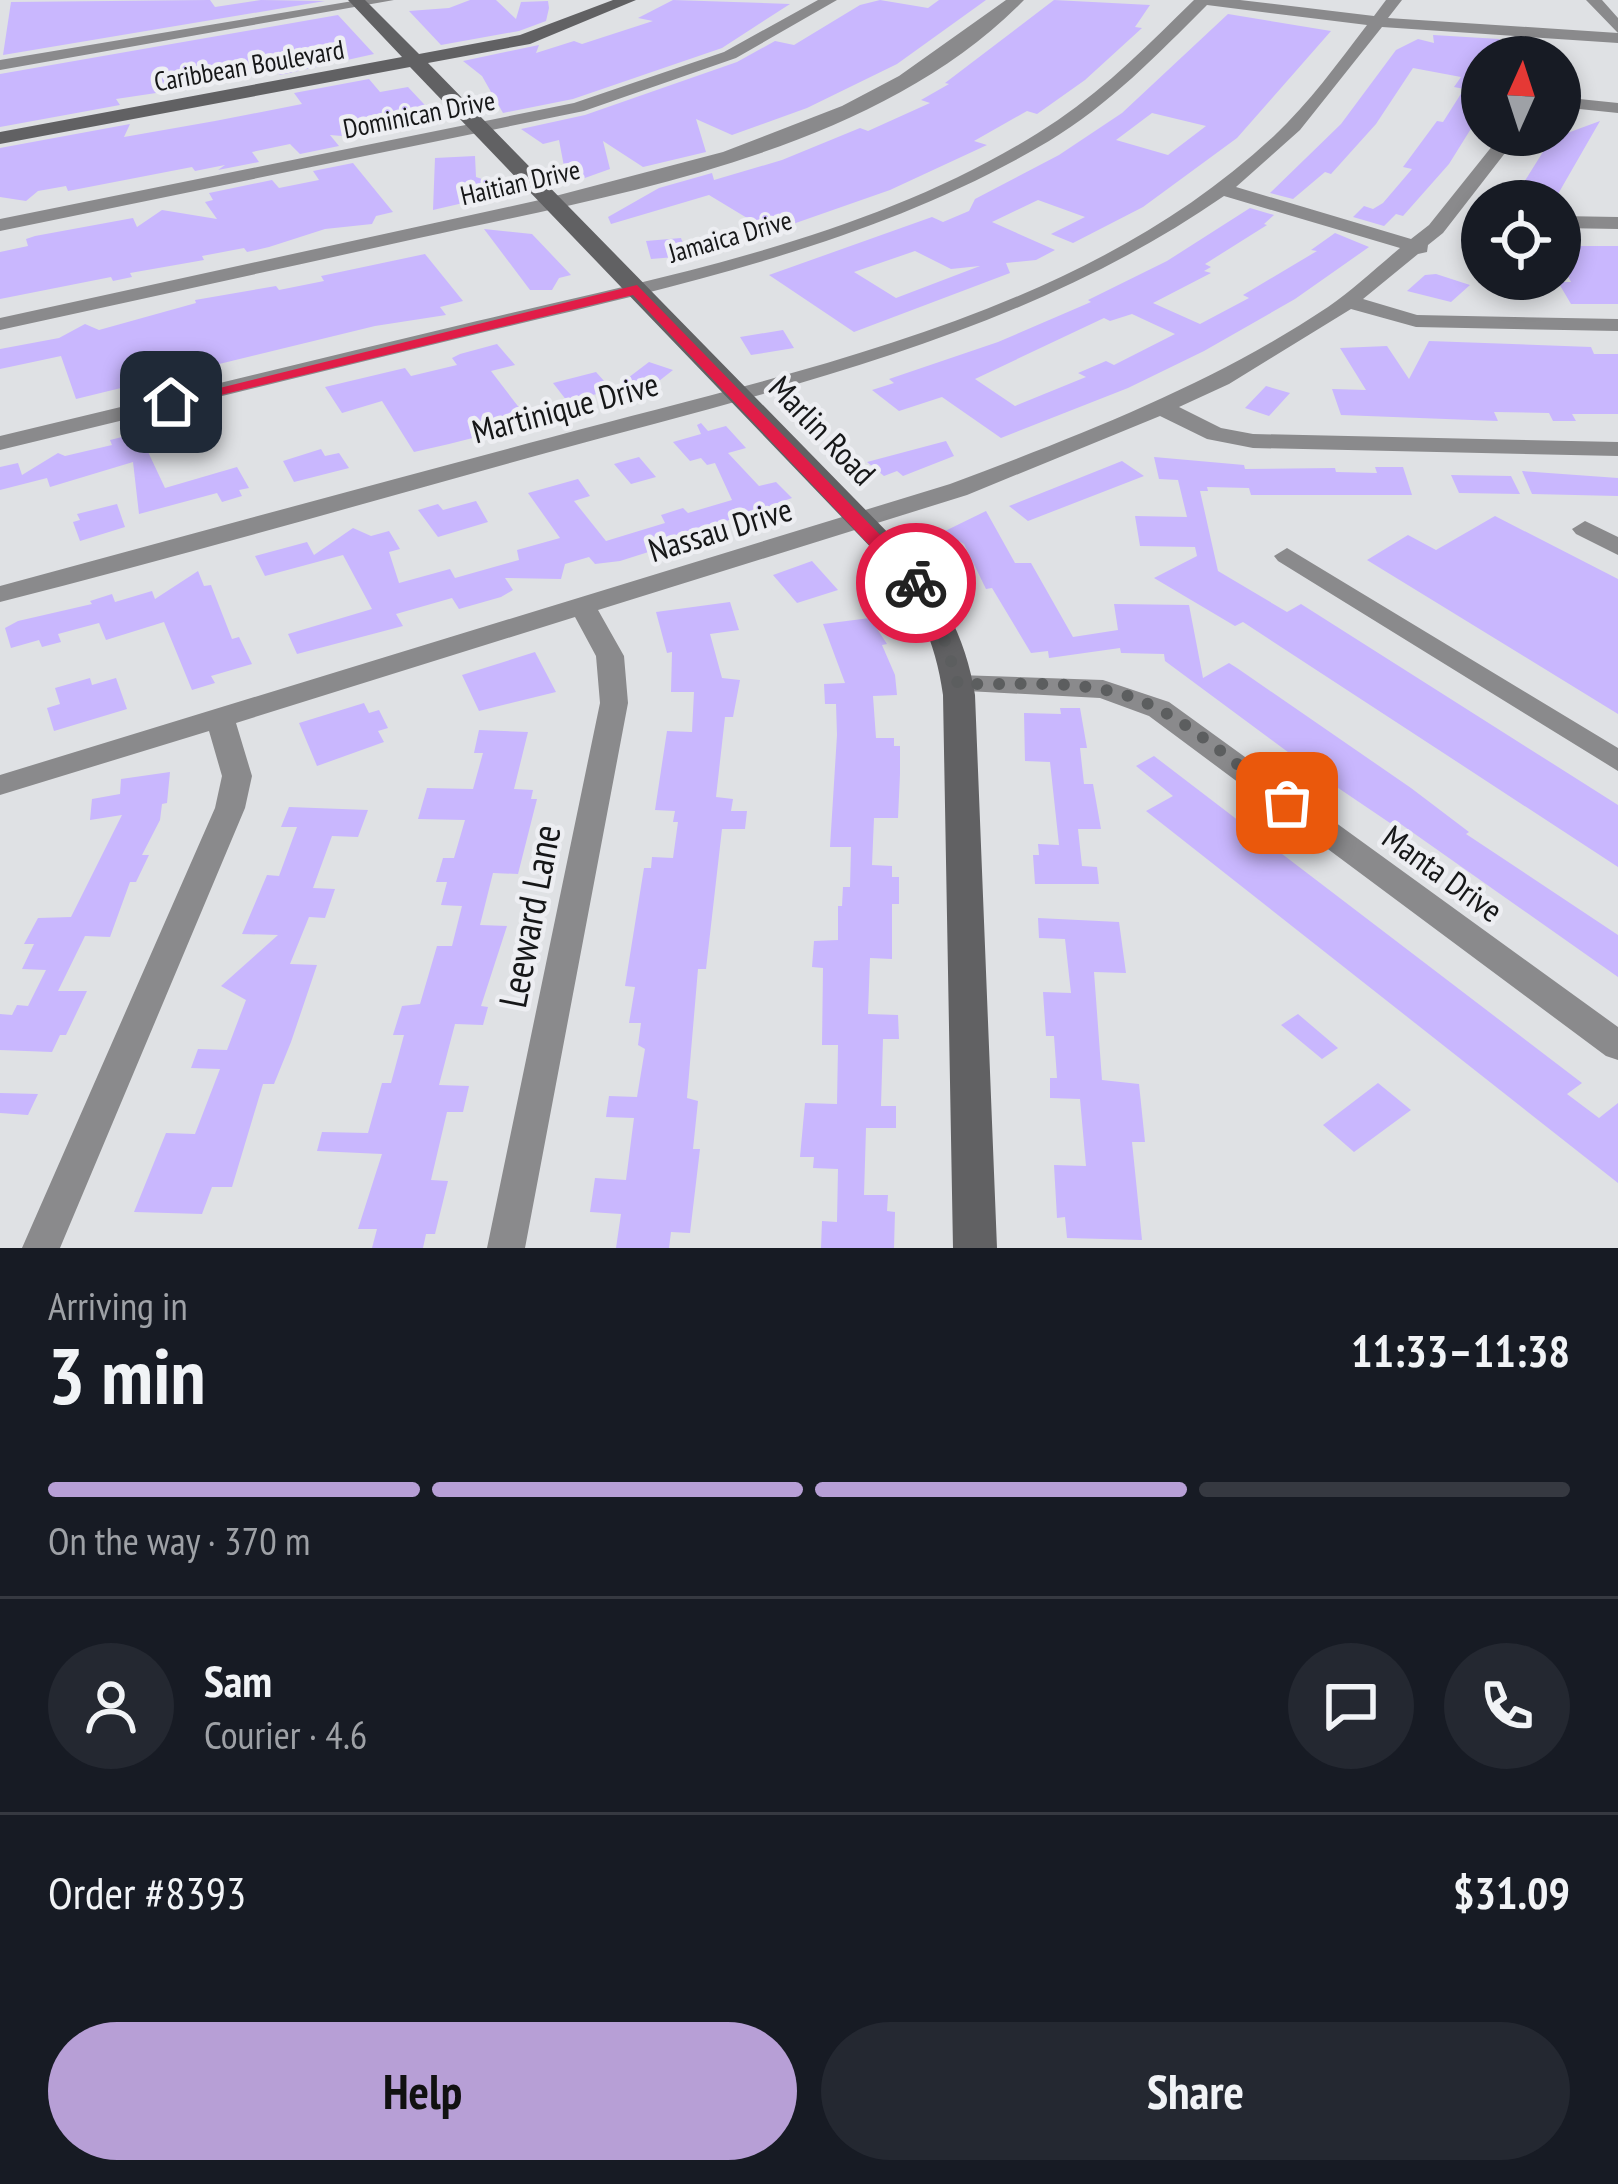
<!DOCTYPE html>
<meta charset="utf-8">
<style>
body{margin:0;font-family:"PT Sans Narrow",sans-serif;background:#242831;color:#f1f3f6;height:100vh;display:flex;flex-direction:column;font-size:45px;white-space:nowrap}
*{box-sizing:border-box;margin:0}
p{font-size:39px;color:#9ea1a6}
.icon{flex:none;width:66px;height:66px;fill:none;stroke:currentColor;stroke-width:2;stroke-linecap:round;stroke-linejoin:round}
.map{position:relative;height:1248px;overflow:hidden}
.panel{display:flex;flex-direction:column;background:#171b24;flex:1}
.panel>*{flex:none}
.needle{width:78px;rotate:3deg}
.tools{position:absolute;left:1461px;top:36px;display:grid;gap:24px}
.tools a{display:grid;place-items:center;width:120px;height:120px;border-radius:50%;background:#171b24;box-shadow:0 6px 18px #0003;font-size:60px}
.pin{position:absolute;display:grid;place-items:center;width:102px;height:102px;color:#fff;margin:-51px;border-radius:24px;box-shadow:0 6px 18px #0006}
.courier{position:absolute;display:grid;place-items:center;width:120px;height:120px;margin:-60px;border:9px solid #e11d48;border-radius:50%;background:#fff;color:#222;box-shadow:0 3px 15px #0007}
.head em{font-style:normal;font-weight:800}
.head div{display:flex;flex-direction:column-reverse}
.head{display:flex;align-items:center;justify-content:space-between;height:204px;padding:0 48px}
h1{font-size:78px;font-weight:800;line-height:90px}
.bar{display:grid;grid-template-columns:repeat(4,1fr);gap:18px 12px;align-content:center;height:144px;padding:0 48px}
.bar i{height:15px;border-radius:9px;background:#363941}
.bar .current{background:#b79fd6}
.bar p{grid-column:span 4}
.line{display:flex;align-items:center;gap:30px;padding:0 48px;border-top:3px solid #363941}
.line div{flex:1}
.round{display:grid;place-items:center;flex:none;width:126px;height:126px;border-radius:63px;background:#242831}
.action{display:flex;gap:24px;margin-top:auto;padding:24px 48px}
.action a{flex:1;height:138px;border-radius:72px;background:#b79fd6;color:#111;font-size:48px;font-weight:800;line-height:138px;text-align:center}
.action a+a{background:#242831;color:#f1f3f6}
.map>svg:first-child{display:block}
.building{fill:#c9b7fe;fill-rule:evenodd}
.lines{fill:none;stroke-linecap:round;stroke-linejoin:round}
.street{fill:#8a8a8c;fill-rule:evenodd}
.secondary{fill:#616163;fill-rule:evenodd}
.route{fill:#e11d48}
.done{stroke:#5c5e5f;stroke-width:12;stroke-dasharray:0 21.6}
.labels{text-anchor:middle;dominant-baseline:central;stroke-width:9;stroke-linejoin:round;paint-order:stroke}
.far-street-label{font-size:27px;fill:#161718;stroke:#edeef2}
.street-label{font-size:33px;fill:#161718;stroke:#edeef2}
.near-street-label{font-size:39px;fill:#161718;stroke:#edeef2}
</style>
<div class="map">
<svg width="1618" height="1248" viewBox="0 0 1618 1248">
<rect width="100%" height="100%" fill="#dfe1e4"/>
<path class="building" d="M210,0L215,7L261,0L325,1L3,55L11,2Z
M470,0H496L516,19L521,2L548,1L549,8L546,21L519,31L441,45L409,11L449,8Z
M673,0L790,4L722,48L573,99L503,113L482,76L463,61L539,45L536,53L574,41L582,44L653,21L638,18Z
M880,0L928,8L939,0H986L897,64L807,108L732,135L696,119L706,152L643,167L603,141L610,169L582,179L566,177L559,140L543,144L521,129L585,115L737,62L775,41L794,45L860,5Z
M1054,0L1150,5L1135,27L1142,28L1085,80L1037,114L1027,111L974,141L987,145L890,190L770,232L709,195L611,224L608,217L659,188L712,173L714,180L782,160L860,128L868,131L930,103L921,100L949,84L945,83Z
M1228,14L1331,31L1237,138L1143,207L1073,243L1051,234L1085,217L1038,200L992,222L1055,250L1036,260L1006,263L1010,273L854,332L769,275L932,217L943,222L969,211L975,199L1059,155L1122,113ZM1152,113L1206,126L1168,155L1116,140ZM915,251L951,269L980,266L896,298L854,272Z
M338,15L374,54L280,75L277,71L186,87L183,82L161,86L156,93L116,99L120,105L0,127V74Z
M1433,35L1499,39L1528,57H1482V111L1449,164L1403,216L1396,214L1384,226L1353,217L1364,206L1373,209L1383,203L1412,169L1403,167L1437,121L1443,122L1464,89L1454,87L1461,77L1413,68L1376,124L1331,174L1325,172L1293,199L1270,193L1341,124L1396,50L1418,39L1434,43Z
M369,79L380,92L408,87L437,118L407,129L398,125L373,130L366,138L330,135L339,146L300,154L290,144L252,152L259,162L218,170L225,165L195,171L192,167L68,191L66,186L38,191L26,201L0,197V148L130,124L124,137L215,121L302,104L294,93Z
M1600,121L1554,201H1533L1518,192L1551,139Z
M475,156L476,177L503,186L476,200L433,210L435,158Z
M353,163L393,212L376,216L372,224L325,229L269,247L247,252L244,248L202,256L204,260L130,273L132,277L113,281L111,277L0,299V252L28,246L26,239L35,236L133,218L137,227L162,210L217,219L205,202L213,200L209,193L272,180L279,188L319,180L313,171Z
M1250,208L1274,215L1264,224L1267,225L1205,264L1211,267L1204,271L1211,273L1153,303L1200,324L1249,298L1243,295L1317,251L1311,250L1335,233L1369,247L1295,299L1204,351L1128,388L1001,438L942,397L899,411L872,390L894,383L889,379L998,342L1091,302L1088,300L1167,261ZM1132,314L1175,334L1114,365L1106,361L1078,373L1086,377L1015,406L975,379L1104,318L1110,321Z
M484,229L532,234L571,275L559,278L552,290H530Z
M681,238L687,256L651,259L646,241Z
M1560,246H1618V304H1571L1558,282H1571L1560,261Z
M425,254L463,301L440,307L446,315L375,326L76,399L61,356L0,369V349L59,338L85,324L99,330L196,303L195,300L276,286L279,290L324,281L321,276Z
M1436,274L1470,285L1451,302L1407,291L1425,275Z
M783,330L794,348L751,355L740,337Z
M1429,341L1591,347L1594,354H1618V414H1572L1576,421H1553L1549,413L1494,412L1498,421L1341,415L1332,389L1366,390L1340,348L1387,346L1409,379Z
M497,344L515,365L491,371L527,418L520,419L524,425L449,444L414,452L382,401L342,413L325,387L405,368L411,376L457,365L452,358L460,354Z
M649,362L673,370L645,392L620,384Z
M596,372L605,382L601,393L567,401L553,383Z
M1266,386L1290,393L1269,416L1245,408Z
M134,422L165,488L237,467L249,488L239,490L242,496L222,502L217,493L139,514L133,462L50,487L47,478L0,490V467L18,463L22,475L58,453L65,456L112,445L110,440L130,435L129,423Z
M701,423L708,431L726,426L746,448L728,453L759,486L776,482L792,498L695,532L699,536L620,561L595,564L589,557L565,564L561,579L505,578L513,590L501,597L459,609L452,598L396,614L403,626L297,654L288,634L372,609L343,555L265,576L255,556L307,542L314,555L353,528L371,536L389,531L400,549L389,552L399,583L450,569L455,578L519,560L517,550L560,538L528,493L578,479L590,496L574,501L606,541L665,523L661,515L683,508L688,513L732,500L715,463L707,465L701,458L690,461L673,442L701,434L697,425Z
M946,441L954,456L903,476L897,471L884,476L867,462Z
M321,449L325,456L339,453L349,468L294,482L283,461Z
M639,457L656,477L631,484L614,464Z
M1154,457L1244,465L1245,469L1335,468L1336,472L1377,473L1375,467H1403L1412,495H1251L1249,488L1207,487L1208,491H1200L1218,571L1287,612L1301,604L1618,805V867L1243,622L1235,626L1154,578L1197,556L1195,547L1140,546L1135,516L1187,517L1178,480L1159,479Z
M1122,461L1144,476L1028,521L1009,506Z
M1522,471L1618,478V496L1532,494Z
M1451,475L1511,476L1520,494L1459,493Z
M476,501L488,522L438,537L418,510L438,504L443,510Z
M117,504L125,527L80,541L73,522L80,520L77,514Z
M986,511L1015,563H1031L1073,637L1118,630L1114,604L1189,605L1203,678L1229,663L1237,668L1411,788L1469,832L1466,834L1618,935V977L1395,820L1390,823L1319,775L1165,661L1164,654L1121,653L1120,648L1049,658L1048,651L1031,653L992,588L986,589L964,544L943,532Z
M1495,516L1618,579V714L1367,560L1408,535L1436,550Z
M812,561L838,590L797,603L773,575Z
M198,571L204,586L211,585L232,639L239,637L252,664L211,676L215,683L192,690L164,622L106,640L99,623L58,634L61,642L42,647L39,640L11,648L5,628L18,621L92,604L90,601L112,594L115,602L152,591L155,599Z
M730,602L739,630L710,634L722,678L740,680L733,717H725L716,797L733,799L731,811H747L745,829H722L706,969H698L687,1098L698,1101L693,1149H700L690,1233L671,1232L669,1248H616L621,1214L590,1212L595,1178L626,1180L634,1118L606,1117L609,1096L637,1097L645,1049L638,1045L641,1023H629L635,987L625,986L644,868H651L652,857L673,858L678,822H673L675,811L655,810L667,731L692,732L694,692H671L672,652L667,653L656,612Z
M870,618L887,644L882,645L895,675L897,695L873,696L876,738H894V746H900V774L898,818H874L872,865L892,866V877H899V904H892V959L870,958L868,1014L898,1015L899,1039H883L881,1106H896V1128H866L864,1195H888L887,1211L895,1212L894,1248H821L822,1221L837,1222L838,1169L813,1168L814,1157H800L805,1103L837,1104L838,1045H822L823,968L812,967L814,941L838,940V906H842L843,887H850L851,847H830L837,735L836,704H825L824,684L845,683L823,624Z
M535,652L556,692L479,711L462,675Z
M90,678L92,685L116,678L127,709L54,731L47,708L60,704L55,688Z
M364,703L369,713L379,710L388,728L378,731L384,742L317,766L299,723Z
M1060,708H1080L1087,748H1080L1084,784H1093L1101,829H1078L1082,866L1097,867L1099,884H1035L1033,855H1039L1038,844L1059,845L1050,762L1025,761L1024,713L1061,714Z
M479,730L528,732L514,789L533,790L531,799H537L518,874L493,873L480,925L507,926L481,1006L488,1007L483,1025L455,1024L439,1085L469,1086L463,1112H447L431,1180L448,1181L435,1234H426L423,1248H372L377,1229H358L382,1154L317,1151L322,1132L368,1133L382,1083H391L404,1035H393L402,1006L420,1004L437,946H452L462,906L441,905L447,882H436L443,858H454L465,820L418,819L427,788L473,789L483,753H474Z
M1154,756L1582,1083L1567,1094L1599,1118L1618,1103V1183L1146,811L1173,796L1136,766Z
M170,772L167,803L162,804L160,820L142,855H149L136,882H130L110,937L85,936L58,991H87L66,1035H60L52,1052L0,1050V1014L12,1015L17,1005L28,1006L46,970L22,969L34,944H24L38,918L71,917L122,815L90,820L92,799L120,794L121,779Z
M289,807L368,810L358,837L332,836L313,888L335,889L325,918L309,917L290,964L317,965L291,1042L274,1084H263L232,1187H212L202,1214L134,1212L166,1133L195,1134L220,1069L191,1068L198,1049L227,1050L246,1000L221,986L278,935L242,934L267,875L279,876L297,827H281Z
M1038,918L1119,922L1126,973L1094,972L1102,1080L1139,1084L1145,1142H1132L1142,1240L1067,1238L1065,1217L1057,1218L1054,1165L1086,1166L1080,1099L1050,1098V1078H1057L1054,1036H1046L1043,992L1071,993L1065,939L1039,938Z
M1298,1014L1338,1048L1322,1059L1281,1025Z
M1378,1083L1411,1110L1354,1152L1323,1125Z
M0,1093L38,1094L28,1115L0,1113Z"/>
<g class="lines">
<path class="street" d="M359,0H394L0,70V60Z
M818,0H837L736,58L584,111L0,231V219L574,103L724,52Z
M1006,0H1024C874,153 619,194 419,238C280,269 140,299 0,330V318L544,199L723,152L842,106L899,76Z
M1194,0H1240L1374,16L1386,0H1402L1388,18L1618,33V43L1382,27L1300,130L1236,187L1411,239L1429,225L1501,135H1519L1443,233L1428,245L1427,252L1418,254L1363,299L1417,315L1618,319V331L1416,327L1351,309L1229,384L1179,407L1221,428L1253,434L1618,442V456L1253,448L1207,439L1160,416L967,495L598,610L624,656L628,703L525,1248H487L600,703L596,656L575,617L236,723L252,776L245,808L60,1248H22L215,808L222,776L209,731L0,795V775L950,484C1080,435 1211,385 1328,307C1353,290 1376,268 1400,248L1224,196C1022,336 779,389 546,453C364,503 183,556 0,602V586C184,536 368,486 552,437C798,370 1082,316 1274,136C1309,103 1338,63 1367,25L1207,5C1158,54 1109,105 1049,141C879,242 684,284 493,330C329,370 164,410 0,450V436C159,398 318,359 477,321C674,274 887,235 1058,120C1108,86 1151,42 1194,0Z
M1586,0H1602L1618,18V33Z
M1560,97L1618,103V113L1560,107Z
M1560,216L1618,217V229L1560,228Z
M1585,521L1618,537V555L1576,534L1572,529Z
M1287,548L1618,748V771L1278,561L1274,556Z
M958,675L1103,680L1169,702L1618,1027V1060L1606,1056L1149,716L1100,698L948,690L944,684Z"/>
<path class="secondary" d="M348,0H365L419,54L520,35L613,0H636L530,44L428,63L899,544C939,588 966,636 975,695L997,1248H953L943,695C936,641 915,597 879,556L410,67L0,144V132L402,57Z"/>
</g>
<path class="route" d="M637,285L923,579V587H909L633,295L171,407L163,402Z"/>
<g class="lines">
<path class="done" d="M916,583L939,622L958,684C1012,685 1073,679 1125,695C1184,713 1237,767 1287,803"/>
</g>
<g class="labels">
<g class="far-street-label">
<text transform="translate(249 65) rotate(-10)">Caribbean Boulevard</text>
<text transform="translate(419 114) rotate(-11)">Dominican Drive</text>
<text transform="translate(520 182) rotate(-13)">Haitian Drive</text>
<text transform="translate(730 236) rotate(-16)">Jamaica Drive</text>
</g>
<g class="street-label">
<text transform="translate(565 407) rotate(-15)">Martinique Drive</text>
<text transform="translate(823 430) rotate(46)">Marlin Road</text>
<text transform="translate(720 529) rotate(-17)">Nassau Drive</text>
<text transform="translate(1443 873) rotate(36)">Manta Drive</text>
</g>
<g class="near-street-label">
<text transform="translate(529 916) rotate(-79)">Leeward Lane</text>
</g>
</g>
</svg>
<div class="tools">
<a><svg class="needle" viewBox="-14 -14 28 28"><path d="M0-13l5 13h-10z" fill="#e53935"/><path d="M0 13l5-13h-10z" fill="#9ea1a6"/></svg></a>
<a><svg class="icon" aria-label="locate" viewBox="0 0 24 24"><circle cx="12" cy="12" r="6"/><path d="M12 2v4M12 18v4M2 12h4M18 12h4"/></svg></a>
</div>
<div class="pin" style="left:1287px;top:803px;background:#ea580c"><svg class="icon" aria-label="bag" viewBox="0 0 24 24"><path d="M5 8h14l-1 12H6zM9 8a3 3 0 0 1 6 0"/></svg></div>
<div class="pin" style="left:171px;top:402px;background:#1f2937"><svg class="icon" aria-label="home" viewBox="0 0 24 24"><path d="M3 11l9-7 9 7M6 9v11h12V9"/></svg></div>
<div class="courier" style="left:916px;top:583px"><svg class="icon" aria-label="bike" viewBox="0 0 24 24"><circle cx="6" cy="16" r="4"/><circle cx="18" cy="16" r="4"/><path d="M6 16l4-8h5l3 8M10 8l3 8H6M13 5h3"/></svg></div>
</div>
<section class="panel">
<div class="head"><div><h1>3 min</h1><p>Arriving in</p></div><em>11:33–11:38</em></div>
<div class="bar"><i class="current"></i><i class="current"></i><i class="current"></i><i></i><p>On the way · 370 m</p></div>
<div class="line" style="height:216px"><a class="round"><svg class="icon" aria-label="person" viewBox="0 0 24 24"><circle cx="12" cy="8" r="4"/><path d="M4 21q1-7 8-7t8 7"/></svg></a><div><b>Sam</b><p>Courier · 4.6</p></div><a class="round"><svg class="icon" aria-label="chat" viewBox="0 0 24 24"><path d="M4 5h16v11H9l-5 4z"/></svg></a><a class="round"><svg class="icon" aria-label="phone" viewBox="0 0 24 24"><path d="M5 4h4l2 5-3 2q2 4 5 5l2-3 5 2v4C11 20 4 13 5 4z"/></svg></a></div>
<div class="line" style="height:156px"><div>Order #8393</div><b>$31.09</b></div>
<div class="action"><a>Help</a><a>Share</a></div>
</section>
